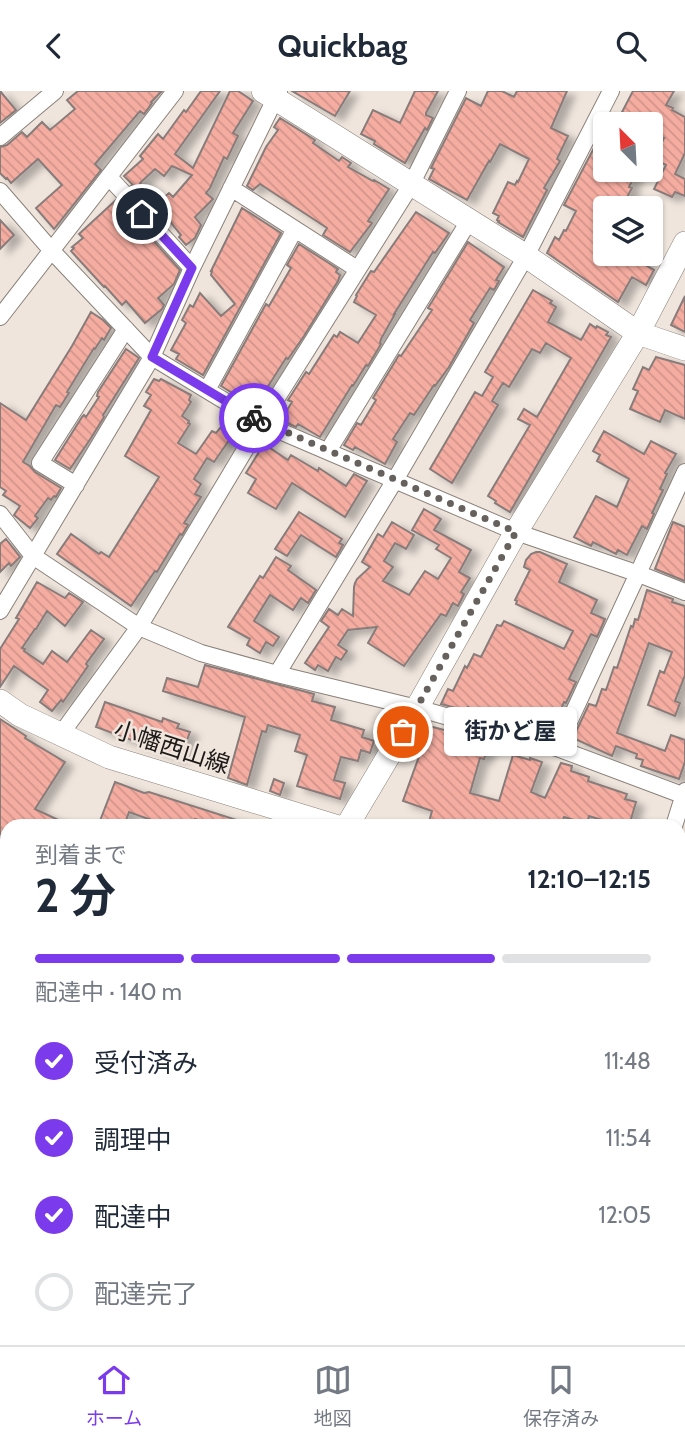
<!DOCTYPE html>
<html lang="ja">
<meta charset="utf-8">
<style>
body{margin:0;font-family:Cabin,"Noto Sans JP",sans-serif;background:#f6f6f7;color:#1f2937;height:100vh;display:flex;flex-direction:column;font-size:26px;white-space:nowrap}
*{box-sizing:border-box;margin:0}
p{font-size:23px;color:#747a83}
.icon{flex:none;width:38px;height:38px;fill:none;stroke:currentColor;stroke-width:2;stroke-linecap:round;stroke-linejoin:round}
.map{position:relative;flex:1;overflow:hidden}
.sheet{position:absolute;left:0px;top:728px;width:686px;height:527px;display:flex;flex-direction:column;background:#fff;border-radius:21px 21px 0 0;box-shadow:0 2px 5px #0004}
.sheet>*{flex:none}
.needle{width:46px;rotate:336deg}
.fabs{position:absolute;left:593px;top:21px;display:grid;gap:14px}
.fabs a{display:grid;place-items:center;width:70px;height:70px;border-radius:7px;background:#fff;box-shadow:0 2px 5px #0004;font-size:35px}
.pin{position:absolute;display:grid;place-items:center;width:60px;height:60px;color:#fff;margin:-30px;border:4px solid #fff;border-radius:50%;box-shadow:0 2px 7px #0007}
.courier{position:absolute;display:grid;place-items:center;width:70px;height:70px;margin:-35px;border:5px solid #7c3aed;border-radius:50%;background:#fff;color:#222;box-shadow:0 2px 9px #0007}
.bubble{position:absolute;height:49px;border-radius:7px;background:#fff;box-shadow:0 2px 5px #0004;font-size:23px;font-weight:700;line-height:49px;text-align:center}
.headline em{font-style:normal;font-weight:700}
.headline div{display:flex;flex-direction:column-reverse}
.headline{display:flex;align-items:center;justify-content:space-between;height:119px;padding:0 35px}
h1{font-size:46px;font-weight:700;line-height:52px}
.bar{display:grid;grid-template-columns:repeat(4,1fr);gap:10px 7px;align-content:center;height:84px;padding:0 35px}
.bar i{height:9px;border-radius:5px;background:#e0e1e3}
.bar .on{background:#7c3aed}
.bar p{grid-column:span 4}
ol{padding:0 35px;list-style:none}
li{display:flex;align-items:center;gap:21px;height:77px}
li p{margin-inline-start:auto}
li .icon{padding:7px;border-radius:50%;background:#7c3aed;color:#fff;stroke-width:4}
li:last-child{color:#747a83}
li i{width:38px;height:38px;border:4px solid #e0e1e3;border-radius:50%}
header{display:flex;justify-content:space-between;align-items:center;height:91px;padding:0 35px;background:#fff;font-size:32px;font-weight:700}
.dock{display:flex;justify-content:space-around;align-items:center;height:98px;border-top:2px solid #e0e1e3;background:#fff;font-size:19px;color:#747a83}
.dock a{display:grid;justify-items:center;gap:4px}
.dock .on{color:#7c3aed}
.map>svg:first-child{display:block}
.education{fill:#f0d5da}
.green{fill:#89d8a1}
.forest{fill:url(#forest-crowns)}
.building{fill:url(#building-back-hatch);stroke:#887c7a;stroke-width:2;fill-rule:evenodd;filter:url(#shadow)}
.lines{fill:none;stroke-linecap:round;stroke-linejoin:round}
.street-casing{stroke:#8a817a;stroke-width:18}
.secondary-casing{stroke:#8a817a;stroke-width:24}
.street{stroke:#fff;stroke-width:16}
.secondary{stroke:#fff;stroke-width:23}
.done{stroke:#67615d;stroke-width:7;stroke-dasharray:0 12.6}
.route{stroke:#7c3aed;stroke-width:9}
.labels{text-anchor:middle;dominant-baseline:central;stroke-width:5;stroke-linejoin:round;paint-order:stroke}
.street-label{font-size:24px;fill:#1e1a18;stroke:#efe5dd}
</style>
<header><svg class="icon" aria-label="back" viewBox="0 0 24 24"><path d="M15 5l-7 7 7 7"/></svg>Quickbag<svg class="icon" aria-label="search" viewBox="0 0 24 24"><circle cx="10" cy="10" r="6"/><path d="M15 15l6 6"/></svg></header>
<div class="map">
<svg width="685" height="1254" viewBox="0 0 685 1254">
<defs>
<pattern id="forest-crowns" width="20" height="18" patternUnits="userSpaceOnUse" patternTransform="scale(1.75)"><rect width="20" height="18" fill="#89d8a1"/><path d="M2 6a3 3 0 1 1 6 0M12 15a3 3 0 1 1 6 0" fill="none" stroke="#76b98a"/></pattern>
<pattern id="building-back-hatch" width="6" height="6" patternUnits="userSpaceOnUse" patternTransform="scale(1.75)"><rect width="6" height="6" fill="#f6ada1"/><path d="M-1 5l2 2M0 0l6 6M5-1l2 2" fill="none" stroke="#d2948a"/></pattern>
<filter id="shadow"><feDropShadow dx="8" dy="4.5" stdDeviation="3.5" flood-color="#0004"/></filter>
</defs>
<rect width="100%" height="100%" fill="#efe5dd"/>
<path class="education" d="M191,1248H649L656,1254H196Z"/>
<path class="green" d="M288,1248H521L515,1254H283Z"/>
<path class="forest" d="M7,1073V1193L0,1197V1077Z"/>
<path class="building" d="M0,0L16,19L0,32Z
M78,0H162L151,11L152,12L144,23L140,20L95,73L101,79L54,138L36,117L62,94L38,68L11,92L7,87L6,88L0,82V56L7,54L22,41L27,46L42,31L50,39L75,18L67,9Z
M201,0H220L175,63L193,77L230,0H238L253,10L233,42L238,45L227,68L224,66L210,97L206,102L213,108L195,126L201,134L195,147L186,154L179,146L181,144L168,128L164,131L131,95L133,94L124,85L143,68L140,65L158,43L163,48L184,19L186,21ZM172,75L192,84L173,106L169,102L157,112L140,92L155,78L164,85Z
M292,0H350L335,25Z
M415,0H438L426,22V24L433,27L427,39L425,37L405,72L374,53L375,50L361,43L373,19L400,32Z
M488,0H502L514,6L517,0H567L551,37L568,45L557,68L560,70L544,97L547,99L523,146L498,131L499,130L497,129L499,125L493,122L508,91L515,94L517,90L518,91L529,68L500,53L490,71L489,70L467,109L429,88L434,78L431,77L466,7L481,15Z
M633,0H674L666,14L673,17L672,19L685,26V62L675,83L685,88V105L675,101L672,106L654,98L666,74L654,68L664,47L651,41V33H645L622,21Z
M280,27L315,49L313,52L339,70L342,66L351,72L348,76L373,90L374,89L389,98L368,130L372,132L350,161L323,144L327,137L260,93L253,99L247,95L266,56L278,39L274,36Z
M595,55L606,60V79H638L629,96L632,97L621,117H606V163H626L654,179L646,194L632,186L618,211L547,162L555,146L559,149L564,139L566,140L576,120L564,114Z
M116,109L180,179L174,193L158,207L164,214L162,218L145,232L126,210L122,214L105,195L104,196L71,160L74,157L72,156L83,147L79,143Z
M242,117L281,142L203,284L176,268L179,263L171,259L186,232L182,229L190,214L193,216L200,202L221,225L235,213L211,184L212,180H211Z
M416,121L449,142L435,162L433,161L394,223H395L381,248L380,252L381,253L368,275L366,274L353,295L352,294L320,346L298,333L296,336L281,329L292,311L288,309L306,281L309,283L334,244L337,246L340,241L358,252L376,224L354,211L357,205L356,204L371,180L374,181Z
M0,129L14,144L0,158Z
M468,151L504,176L496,189L499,190L494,199L490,197L470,229L474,232L449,276L435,295L434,294L414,324L410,322L393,348L397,351L385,373L355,356L353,359L344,354L357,332L361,334L376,309L373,307L399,264L401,265L432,219L428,217Z
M299,153L338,178L336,181L340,184L338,190L304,245L288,268L286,267L255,316L221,295L266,213L269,215L291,177L287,174Z
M533,199L552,210L550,212L556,216L548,231L581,249L590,233L596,237L597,235L608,241L606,244L611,246L510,421L495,412L496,410L488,405L530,334L518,328L524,318L537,326L571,267L546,252L540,262L532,258L509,296L503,292L492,310L498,314L452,392L430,378L475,301L482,305L493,286L485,281Z
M685,205V241L671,234Z
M91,221L103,229L111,237L104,249L102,247L95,258L94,257L67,301L69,302L60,316L56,314L23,371L30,375L35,381L61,397L56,406L54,405L51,409L48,407L35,425L38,427L30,437L14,424L20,415L3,404L6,400L0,396V312L26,329L72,255Z
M126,258L139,267L103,324L104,326L91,347L70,378L55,369L82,326L84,324L86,326L99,306L97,305L98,301Z
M656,266L685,274V328L665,319L660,331L630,318L638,300L633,298L643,276L649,279Z
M154,288L159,290L161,288L191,304L189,309L191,311L182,325L189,330L188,332L190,333L178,352L196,363L212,340L216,342L220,337L232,345L214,371L207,367L194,388L201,393L195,403L201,406L184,432L188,434L182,444L180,443L157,481L155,480L131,515L57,463L71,443L99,463L101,461L109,466L159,386L125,365L151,319L144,315L151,304L146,301Z
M604,340L644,363L651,350L676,363L665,382L667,383L660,398L663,399L652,422L654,423L647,438L642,435L627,464L618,459L616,463L593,451L591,455L574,446L596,405L617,416L629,388L597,370L600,364L593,360Z
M264,353L288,369L291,364L318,380L319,377L346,395L354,383L367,390L345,426L292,392L276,418L248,402L256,388L246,382Z
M424,418L441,428L434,439L471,459L459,481L470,487L461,501L464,503L458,515L453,512L446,525L441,523L404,575L368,552L377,536L348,539L338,554L347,560L341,569L336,566L328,580L318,574L315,579L305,572L329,536L321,530L329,518L338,524L342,518L353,525L354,496L355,492L357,488L370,476L362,471L378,443L383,446L392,431L414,444L406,458L395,452L384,470L393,476L383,490L409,504L425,480L438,488L451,467L436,458L439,454L412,439Z
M299,421L342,448L339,452L343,454L336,466L301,444L287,465L275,458Z
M673,431L685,436V490L655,478Z
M6,448L20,466L11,475L9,472L0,481V453Z
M536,461H540L567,473L559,491L597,509L591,522L605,528L597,546L591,543L569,588L576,591L566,612L564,611L551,644L486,626L468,616L467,620L441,613L448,598L453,600L465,575L467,577L474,563L481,566L497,534L501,535L504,530L564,558L573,540L516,513L517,510L515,509L530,479L524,476L526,469L531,463Z
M276,466L291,475L288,479L316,499L308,512L301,507L293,519L270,504L254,530L279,546L273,555L266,551L260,562L247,554L250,548L228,536L260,485L263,487Z
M37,491L65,507L69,502L83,511L65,535L47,520L36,538H35L22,557L25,558L24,560L43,573L52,560L67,571L91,539L104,548L86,573L88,575L63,611L61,609L52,620L40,611L48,599L14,575L0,596V558L19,528L16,527Z
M647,499L673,508L672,511L685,515V584L675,610L680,612L675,625L648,614L660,580L664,582L672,561L649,552L617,642L665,660L671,644L685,649V671L679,688L641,675L643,669L636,667L637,663L616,655L612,665L573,647L589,613L596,615L602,598L606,599L614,576L617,577L631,535L633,536L635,528L638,529Z
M205,574L314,603L312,610L335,616L331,629L364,639L362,646L374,650L370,662L361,659L358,670L341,666L334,689L345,692L340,708L297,695L307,664L295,660L300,644L268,634L266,641L262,640L247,694L228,687L245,626L163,600L167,587L198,596Z
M105,611L162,631L163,627L179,633L177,637L190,641L180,667L96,636Z
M0,628L26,645L25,647L65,671L35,718L71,735H7V743L0,754Z
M429,635L471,646L470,652L488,657L484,668L480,667L470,702L499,710L513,664L530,669V667L542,671L531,701L545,707L561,672L572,675L571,680L589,686L588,690L627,703L625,708L636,711L629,735H621L589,725L587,733L564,726L561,735H432L433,732L429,731L432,720L403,710L421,660L423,661Z
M274,688L284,692L280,704L270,700Z
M115,691L144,702L149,701L246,732V735H218L195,728L193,735H155L157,731L129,721L124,735H98Z"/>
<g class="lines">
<g class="street-casing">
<path id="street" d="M0,46L55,0
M109,86L192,177
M231,97L357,178
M0,100L52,160L152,266L261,332L516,441L639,483L685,501
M0,226L175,0
M207,299L295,138
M328,360L469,130
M76,394L40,372L126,238
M0,423L33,465L139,536L201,562L277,583L417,617L557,657L685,705
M0,520L152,266L192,177L279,0
M277,583L395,389L526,165L611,0
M61,643L139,536L261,332L411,94L458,0
M557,657L685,381
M674,735L685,700
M0,765L7,768
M0,892L7,881
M679,1011L685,1014
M0,1054L7,1060
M679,1088L685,1079
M679,1165L685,1170
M657,1248L665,1254"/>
</g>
<g class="secondary-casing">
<path id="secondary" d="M263,0L526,165L638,242L685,258
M0,610L20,624L109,666L335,735
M347,735L417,617L516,441L638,242L685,152
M679,848L685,851
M0,1212L7,1217
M33,1254L37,1248"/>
</g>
<use href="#street" class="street"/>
<use href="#secondary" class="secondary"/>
</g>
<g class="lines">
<path class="done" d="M254,327L516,441L403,641"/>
<path class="route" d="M142,123L192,177L152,266L254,327"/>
</g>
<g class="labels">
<g class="street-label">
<text transform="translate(172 656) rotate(18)">小幡西山線</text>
</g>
</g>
</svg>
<div class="fabs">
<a><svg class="needle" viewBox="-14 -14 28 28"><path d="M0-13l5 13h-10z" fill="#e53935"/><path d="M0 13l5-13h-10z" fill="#747a83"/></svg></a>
<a><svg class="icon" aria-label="layers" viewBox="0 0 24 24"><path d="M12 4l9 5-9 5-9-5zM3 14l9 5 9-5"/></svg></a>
</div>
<div class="pin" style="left:403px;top:641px;background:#ea580c"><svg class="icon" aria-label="bag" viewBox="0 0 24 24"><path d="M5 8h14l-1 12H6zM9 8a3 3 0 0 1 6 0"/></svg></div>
<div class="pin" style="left:142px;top:123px;background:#1f2937"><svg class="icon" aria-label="home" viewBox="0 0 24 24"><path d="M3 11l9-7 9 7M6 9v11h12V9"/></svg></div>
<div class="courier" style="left:254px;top:327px"><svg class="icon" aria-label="bike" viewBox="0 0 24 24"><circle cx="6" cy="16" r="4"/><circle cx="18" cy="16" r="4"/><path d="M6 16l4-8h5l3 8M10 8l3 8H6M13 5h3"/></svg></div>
<div class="bubble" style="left:444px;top:616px;width:133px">街かど屋</div>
<section class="sheet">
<div class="headline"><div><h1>2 分</h1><p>到着まで</p></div><em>12:10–12:15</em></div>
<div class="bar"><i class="on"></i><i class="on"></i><i class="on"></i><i></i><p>配達中 · 140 m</p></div>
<ol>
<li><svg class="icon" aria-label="check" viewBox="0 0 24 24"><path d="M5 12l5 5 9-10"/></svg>受付済み<p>11:48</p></li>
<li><svg class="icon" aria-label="check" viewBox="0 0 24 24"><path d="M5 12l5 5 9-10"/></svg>調理中<p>11:54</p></li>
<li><svg class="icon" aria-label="check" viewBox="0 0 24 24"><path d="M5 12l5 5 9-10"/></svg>配達中<p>12:05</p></li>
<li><i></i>配達完了</li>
</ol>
</section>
</div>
<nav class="dock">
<a class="on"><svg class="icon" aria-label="home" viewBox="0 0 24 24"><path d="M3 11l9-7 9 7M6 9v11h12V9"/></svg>ホーム</a>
<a><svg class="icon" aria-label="map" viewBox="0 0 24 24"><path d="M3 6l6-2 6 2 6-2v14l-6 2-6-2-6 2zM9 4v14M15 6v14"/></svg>地図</a>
<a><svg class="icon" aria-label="saved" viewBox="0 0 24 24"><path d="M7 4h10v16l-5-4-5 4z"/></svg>保存済み</a>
</nav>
